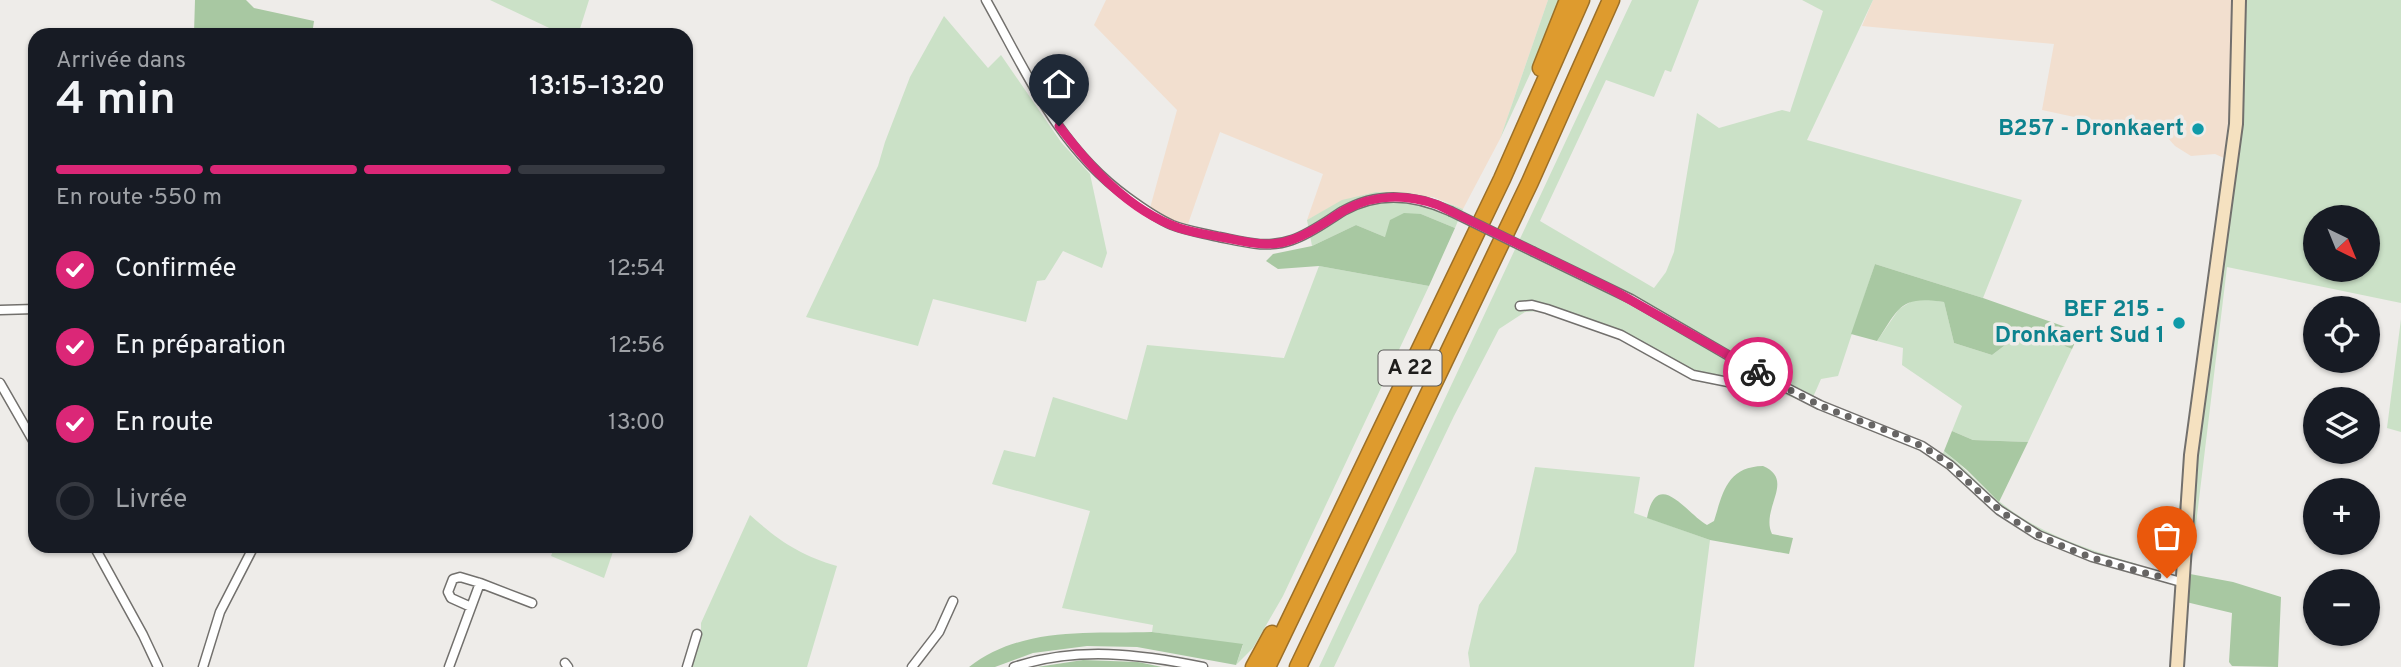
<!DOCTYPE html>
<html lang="fr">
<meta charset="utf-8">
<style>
body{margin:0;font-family:Overpass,sans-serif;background:#20242c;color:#f1f3f6;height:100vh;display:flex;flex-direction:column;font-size:26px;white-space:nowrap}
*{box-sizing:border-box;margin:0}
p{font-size:23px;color:#9ea1a6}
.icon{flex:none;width:38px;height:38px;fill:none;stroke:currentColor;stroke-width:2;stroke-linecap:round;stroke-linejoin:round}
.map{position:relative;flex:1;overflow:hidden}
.side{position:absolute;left:28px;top:28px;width:665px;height:525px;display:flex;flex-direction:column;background:#171b24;border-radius:21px;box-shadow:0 2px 5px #0004}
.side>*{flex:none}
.needle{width:46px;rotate:137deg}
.buttons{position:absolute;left:2303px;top:205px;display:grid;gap:14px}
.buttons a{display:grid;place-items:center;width:77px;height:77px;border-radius:50%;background:#171b24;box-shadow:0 2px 5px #0004;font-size:35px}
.pin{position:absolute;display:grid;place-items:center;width:60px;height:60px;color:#fff;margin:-72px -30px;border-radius:50% 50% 50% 0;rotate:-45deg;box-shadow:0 0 7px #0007}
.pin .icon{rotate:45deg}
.courier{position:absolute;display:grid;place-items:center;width:70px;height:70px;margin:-35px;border:5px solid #db2777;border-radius:50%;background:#fff;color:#222;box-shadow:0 2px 9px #0007}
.summary em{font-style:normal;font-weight:600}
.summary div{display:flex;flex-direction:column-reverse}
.summary{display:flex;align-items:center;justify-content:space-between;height:119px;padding:0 28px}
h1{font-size:46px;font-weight:600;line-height:52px}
.bar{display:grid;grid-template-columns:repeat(4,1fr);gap:10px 7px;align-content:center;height:84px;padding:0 28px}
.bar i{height:9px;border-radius:5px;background:#363941}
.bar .on{background:#db2777}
.bar p{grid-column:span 4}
ol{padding:0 28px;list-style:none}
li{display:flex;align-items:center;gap:21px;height:77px}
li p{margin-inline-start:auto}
li .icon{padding:7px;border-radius:50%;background:#db2777;color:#fff;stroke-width:4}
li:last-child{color:#9ea1a6}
li i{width:38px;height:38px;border:4px solid #363941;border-radius:50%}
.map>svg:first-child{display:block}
.industrial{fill:#f2dfcf}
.green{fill:#cbe1c7;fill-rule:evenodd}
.forest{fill:#a8c8a2}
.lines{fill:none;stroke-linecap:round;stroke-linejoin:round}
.minor-casing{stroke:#72706d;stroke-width:11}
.secondary-casing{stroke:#72706d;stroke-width:16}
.motorway-casing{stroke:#9b6f28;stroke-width:19}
.minor{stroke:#fff;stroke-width:8}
.secondary{stroke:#f5e1c0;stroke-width:12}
.motorway{stroke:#de9b2e;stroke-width:16}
.minor-bridge-casing{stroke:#72706d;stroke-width:11;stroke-linecap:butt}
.minor-bridge{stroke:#fff;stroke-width:8}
.done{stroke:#676564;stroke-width:7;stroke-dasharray:0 12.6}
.route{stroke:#db2777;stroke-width:9}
.culture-dot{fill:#0f9aa8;stroke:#eeece9;stroke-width:2.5}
.labels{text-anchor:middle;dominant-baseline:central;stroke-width:7;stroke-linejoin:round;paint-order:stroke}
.shield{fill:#eeece9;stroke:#5c5b5a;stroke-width:2}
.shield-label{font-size:21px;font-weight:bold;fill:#1e1d1c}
.culture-label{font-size:23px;font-weight:bold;fill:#0d838f;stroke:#eeece9;text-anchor:end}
</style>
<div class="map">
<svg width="2401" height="667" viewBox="0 0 2401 667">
<rect width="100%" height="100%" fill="#eeece9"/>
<path class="industrial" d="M1106,0H1548L1500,139L1463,209L1433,197L1342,201L1307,220L1323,174L1220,132L1188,224L1169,219L1150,208L1177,110L1094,25Z
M1873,0H2233V78L2224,158L2215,154L2191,156L2175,146L2167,137L2042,110L2054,44L1862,26Z"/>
<path class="green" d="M490,0H589L578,35H564Z
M1548,0H1560L1548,35L1500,139Z
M1632,0H1699L1671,72L1665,70L1654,97L1606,80L1540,221L1654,288L1666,272L1674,252L1697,113L1719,128L1782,110L1790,112L1823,11L1802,0H1873L1807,140L2022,200L1983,298L1875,264L1838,376L1821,379L1810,404L1759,385L1697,372L1627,333L1585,317L1580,323L1541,311L1525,312L1499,329L1454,416L1334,667H1319Z
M2233,0H2401V303L2227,267L2190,574L2175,571L2178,515L2227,139L2233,78ZM2315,217H2368V270H2315Z
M944,16L988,68L1001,55L1061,142L1090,174L1107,253L1102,268L1063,251L1045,280L1037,281L1026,322L933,299L918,346L806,317L878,166L885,142L910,77Z
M1376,192C1410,193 1432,197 1463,209L1455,228L1421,214L1385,237L1356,225L1312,246L1307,220L1342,200Z
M1319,266L1429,286L1283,596L1253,648L1236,665L1243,645L1152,632L1153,625L1062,608L1090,511L992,484L1004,450L1035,457L1053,397L1127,420L1147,345L1284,358Z
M1917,298L1944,302L1954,343L1992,355L2025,330L2072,349L2028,442L1973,440L1952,431L1962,406L1902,365L1903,348L1877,341L1899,309Z
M2401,319V432L2387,428Z
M1944,451C1964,467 1980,486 2000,502C2039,534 2089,550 2137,564L2135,572C2086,558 2038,544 1997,512C1977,497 1960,477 1940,461Z
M1535,467L1640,477L1634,513L1710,540L1694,667H1470L1468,653L1479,605L1516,552Z
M750,515C779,541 800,555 837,566L807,667H691L701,634V623Z
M555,546H615L604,578L551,556Z"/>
<path class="forest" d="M195,0H246L254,8L314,21L312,35L194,33Z
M1404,213L1421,214L1455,228L1429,286L1319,266L1278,269L1266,261L1273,254L1312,246L1356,225L1385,237L1390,220Z
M1875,264L1983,298L2080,332L2072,349L2025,330L1992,355L1954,343L1944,302C1900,295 1899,308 1877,341L1851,334Z
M1952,431L1973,440L2028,442L1999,502L1967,470L1944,451Z
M1763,466C1796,480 1760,509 1772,534L1793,538L1789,554L1710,540L1647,518C1657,466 1687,514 1707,525L1714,521C1723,492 1727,467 1763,466Z
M2190,574L2233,582L2281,597L2278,667L2232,666L2229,662L2232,613L2186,602Z
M1152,632L1243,644L1236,665L1137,647L1087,646L1033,653L995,667H969C1022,626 1089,634 1152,632Z
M1083,660L1138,662L1162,667H1037Z"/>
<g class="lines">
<g class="minor-casing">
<path id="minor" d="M986,0C1027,73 1057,146 1127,197C1142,208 1156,218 1172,225C1187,231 1203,233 1219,237C1244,242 1267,249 1292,240C1310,234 1327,221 1343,211C1378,191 1415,195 1450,211
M1534,252L1631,299L1767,378L1820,405L1922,446L1950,465L1999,510L2038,535L2092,557L2181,582
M1520,306L1532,305L1547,309L1621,335L1693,375L1768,390L1785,387
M0,310L35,309
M0,383L35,444
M94,546L143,635L158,667
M471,607L451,598L448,592L453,579L460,577L480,583
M565,663L568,667
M203,667L220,612L254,546
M449,667L480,583L532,603
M687,667L697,634
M912,667L939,632L953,601
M1014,667C1077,646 1140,654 1203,667"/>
</g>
<g class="secondary-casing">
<path id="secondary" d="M2177,667L2191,455L2236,124L2239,0"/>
</g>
<g class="motorway-casing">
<path id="motorway" d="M1541,68L1568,0
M1254,667L1272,634
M1267,667L1502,179L1581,0
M1298,667L1530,182L1611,0"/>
</g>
<use href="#minor" class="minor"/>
<use href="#secondary" class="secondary"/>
<use href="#motorway" class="motorway"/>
<g class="minor-bridge-casing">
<path id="minor-bridge" d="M1450,211L1534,252"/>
</g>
<use href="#minor-bridge" class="minor-bridge"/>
</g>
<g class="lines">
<path class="done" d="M1758,372C1786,388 1814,404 1844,415C1870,425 1898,433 1923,447C1953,463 1974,490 2001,511C2048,547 2109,565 2167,578"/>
<path class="route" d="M1059,126C1090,167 1128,210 1179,228C1194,233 1211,235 1226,238C1250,243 1271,248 1294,239C1313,232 1328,220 1345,210C1374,194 1407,194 1438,205L1611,289L1758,372"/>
</g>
<g class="culture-dot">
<circle cx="2198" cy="129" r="7"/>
<circle cx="2179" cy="323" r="7"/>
</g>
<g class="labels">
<rect class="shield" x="1378.5" y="350.5" width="63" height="35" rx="5"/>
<g class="shield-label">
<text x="1410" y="368">A 22</text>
</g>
<g class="culture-label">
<text x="2184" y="129">B257 - Dronkaert</text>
<text x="2165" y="310">BEF 215 -<tspan x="2165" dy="26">Dronkaert Sud 1</tspan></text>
</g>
</g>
</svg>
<div class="buttons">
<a><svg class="needle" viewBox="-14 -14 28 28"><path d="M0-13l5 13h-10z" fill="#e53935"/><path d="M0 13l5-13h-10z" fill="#9ea1a6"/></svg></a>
<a><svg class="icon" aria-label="locate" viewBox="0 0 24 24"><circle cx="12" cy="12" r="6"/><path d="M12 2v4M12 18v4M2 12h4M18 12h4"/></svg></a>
<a><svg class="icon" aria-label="layers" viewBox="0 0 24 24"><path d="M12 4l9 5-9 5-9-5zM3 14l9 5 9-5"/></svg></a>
<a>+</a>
<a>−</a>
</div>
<div class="pin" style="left:2167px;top:578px;background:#ea580c"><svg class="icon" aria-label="bag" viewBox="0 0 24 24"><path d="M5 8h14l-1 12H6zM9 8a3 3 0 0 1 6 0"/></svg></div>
<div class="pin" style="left:1059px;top:126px;background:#1f2937"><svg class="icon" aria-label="home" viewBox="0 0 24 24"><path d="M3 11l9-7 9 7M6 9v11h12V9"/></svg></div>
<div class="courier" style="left:1758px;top:372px"><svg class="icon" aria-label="bike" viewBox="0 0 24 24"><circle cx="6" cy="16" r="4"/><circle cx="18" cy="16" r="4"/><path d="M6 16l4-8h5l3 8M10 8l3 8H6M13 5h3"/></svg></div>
<section class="side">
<div class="summary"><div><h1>4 min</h1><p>Arrivée dans</p></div><em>13:15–13:20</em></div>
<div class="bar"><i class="on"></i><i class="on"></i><i class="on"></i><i></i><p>En route · 550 m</p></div>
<ol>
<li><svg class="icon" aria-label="check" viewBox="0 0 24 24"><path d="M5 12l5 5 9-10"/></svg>Confirmée<p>12:54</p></li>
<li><svg class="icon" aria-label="check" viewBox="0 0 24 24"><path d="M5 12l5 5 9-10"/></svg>En préparation<p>12:56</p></li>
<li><svg class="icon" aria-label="check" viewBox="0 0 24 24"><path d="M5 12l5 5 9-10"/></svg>En route<p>13:00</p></li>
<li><i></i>Livrée</li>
</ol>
</section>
</div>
